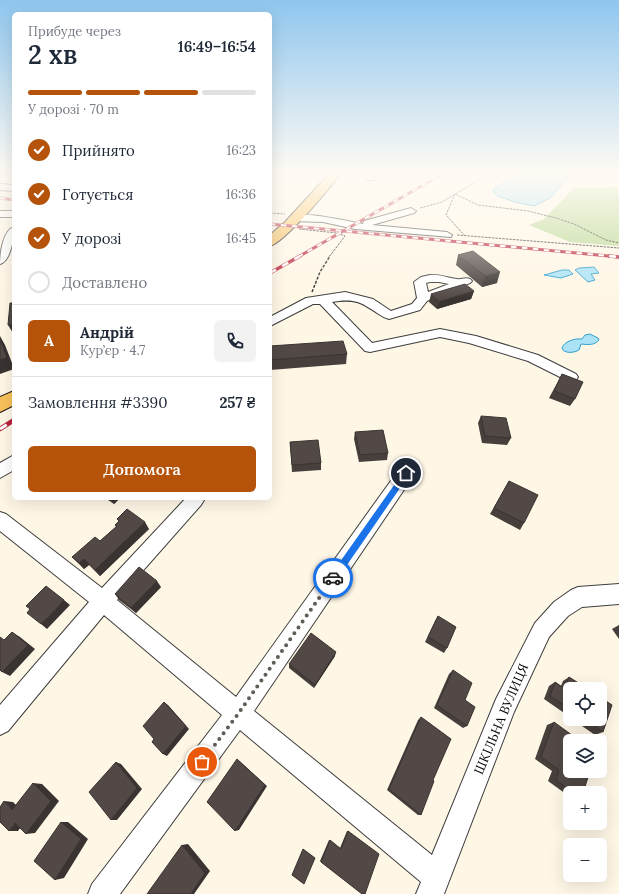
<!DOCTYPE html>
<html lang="uk">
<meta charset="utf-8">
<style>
body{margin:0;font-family:Lora,serif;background:#f2f2f3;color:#1f2937;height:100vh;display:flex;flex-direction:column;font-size:15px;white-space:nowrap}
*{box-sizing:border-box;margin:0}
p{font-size:13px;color:#747a83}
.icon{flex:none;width:22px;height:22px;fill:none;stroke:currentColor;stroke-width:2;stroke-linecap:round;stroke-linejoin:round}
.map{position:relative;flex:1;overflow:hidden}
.details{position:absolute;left:12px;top:12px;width:260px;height:488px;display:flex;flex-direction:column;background:#fff;border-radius:6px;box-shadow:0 4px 16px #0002}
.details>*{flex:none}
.fabs{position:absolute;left:563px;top:682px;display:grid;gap:8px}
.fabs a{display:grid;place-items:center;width:44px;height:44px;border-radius:6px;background:#fff;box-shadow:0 4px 16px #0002;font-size:20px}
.pin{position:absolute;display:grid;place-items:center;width:34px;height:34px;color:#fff;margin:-17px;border:2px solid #fff;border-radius:50%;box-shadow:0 1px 4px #0007}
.courier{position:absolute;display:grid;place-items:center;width:40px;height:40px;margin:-20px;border:3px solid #1a73e8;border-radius:50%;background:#fff;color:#222;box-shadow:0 1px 5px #0007}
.head em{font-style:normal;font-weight:600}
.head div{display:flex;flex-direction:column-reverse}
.head{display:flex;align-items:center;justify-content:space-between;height:68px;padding:0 16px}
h1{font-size:26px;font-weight:600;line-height:30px}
.bar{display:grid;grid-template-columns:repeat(4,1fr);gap:6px 4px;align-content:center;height:48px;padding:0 16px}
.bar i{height:5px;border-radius:3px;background:#e0e1e3}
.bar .current{background:#b45309}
.bar p{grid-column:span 4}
.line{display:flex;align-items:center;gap:10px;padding:0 16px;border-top:1px solid #e0e1e3}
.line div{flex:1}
.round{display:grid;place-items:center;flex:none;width:42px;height:42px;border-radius:6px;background:#f2f2f3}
ol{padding:0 16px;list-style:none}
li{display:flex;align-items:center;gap:12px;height:44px}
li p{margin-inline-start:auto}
li .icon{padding:4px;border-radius:50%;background:#b45309;color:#fff;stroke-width:4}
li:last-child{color:#747a83}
li i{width:22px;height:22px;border:2px solid #e0e1e3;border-radius:50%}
.primary-button{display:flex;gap:8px;margin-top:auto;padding:8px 16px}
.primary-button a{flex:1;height:46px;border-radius:6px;background:#b45309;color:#fff;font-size:16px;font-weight:600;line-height:46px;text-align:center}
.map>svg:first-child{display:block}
.forest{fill:#b9d891}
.water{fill:#abe2f6;stroke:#32a1cd}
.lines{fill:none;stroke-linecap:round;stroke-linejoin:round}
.minor-casing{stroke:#3d3d3d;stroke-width:2}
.major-casing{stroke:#1b1b1b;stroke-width:2}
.path-far1{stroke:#2c2c2c;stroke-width:1;stroke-dasharray:2.5 1;stroke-linecap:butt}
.path{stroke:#2c2c2c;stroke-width:1.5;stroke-dasharray:3 1.5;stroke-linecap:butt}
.minor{fill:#fff;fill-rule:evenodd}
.major{fill:#f9c15c;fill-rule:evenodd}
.rail-far2-casing{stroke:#b8233b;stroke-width:3}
.rail-far1-casing{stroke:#b8233b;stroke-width:3.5}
.rail-casing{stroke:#b8233b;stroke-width:4.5}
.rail-far2{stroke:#fff;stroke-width:2;stroke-dasharray:5.5;stroke-linecap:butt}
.rail-far1{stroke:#fff;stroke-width:2.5;stroke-dasharray:7;stroke-linecap:butt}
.rail{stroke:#fff;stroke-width:3;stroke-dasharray:8;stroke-linecap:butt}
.wall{fill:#473f3c}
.shaded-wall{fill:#393331}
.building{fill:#524946;stroke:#393331}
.route{fill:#1a73e8}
.done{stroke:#605d57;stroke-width:4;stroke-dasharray:0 7.2}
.labels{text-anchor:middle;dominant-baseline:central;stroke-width:4;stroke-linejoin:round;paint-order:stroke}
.near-street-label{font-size:13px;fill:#0a0a0a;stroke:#fff}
</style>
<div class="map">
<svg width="619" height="894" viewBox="0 0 619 894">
<rect width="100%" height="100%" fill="#fff7e6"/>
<path class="forest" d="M617,187L619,201V246L570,242L529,225L544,219L574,188Z"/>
<path class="water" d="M524,173H572L550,198L534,206L515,202L498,196L493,192L494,189L513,177Z
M594,267L599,273L591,274L595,280L588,282L575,270L579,268Z
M562,270H569L573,274L561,278L544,275Z
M590,334L598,338L599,340C595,345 589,345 581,344L579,350C574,353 564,354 562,348C564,341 576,338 582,339L585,335Z"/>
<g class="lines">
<g class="minor-casing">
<path id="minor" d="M366,173H374L373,180H367Z
M0,184L14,185V191L0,190Z
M411,208L416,211L414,213L372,225L447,232L452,235L451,237L355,229L323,222L294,221L289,218C298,209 349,222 363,224L364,221Z
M0,211H14V217H0Z
M14,227C14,237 11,261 0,264C0,254 3,230 14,227Z
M430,275C440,274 447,278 457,279C461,280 465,277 470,279L472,281L470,283L427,301L420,310L389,319C381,317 374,310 366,306C356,299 343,300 332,302L372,343L440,329L476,336L538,355L576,374L578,377L576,380L571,382L566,380L528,361L469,343L440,337L370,352L365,351L320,304H313L270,326V317L306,298L345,292L373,299L391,311L412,304L417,298L414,282L421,277ZM430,282H439L449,284L428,292L426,283Z
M14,455V470L0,478V463Z
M406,466L412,468L414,473L412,478L254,711L432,855L496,699L535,623L554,602L571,590L578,587L619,584V604L582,607L568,616L549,637L514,712L444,894H416L421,882L240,730L120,894H88L92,884L222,715L104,615L8,731L0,735V705L89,602L0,531V512L6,514L102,588L186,498H203L204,500L201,505L117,600L236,697L400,468Z"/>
</g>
<g class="major-casing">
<path id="major" d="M330,173H341C330,188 285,242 270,246V235L285,222Z
M14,391V405L0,412V397Z"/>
</g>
<path class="path-far1" d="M596,173L619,175
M420,208L442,202L490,173
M270,213L285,214
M299,229L337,233L345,236L329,257
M457,235L619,248
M465,236L446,215L455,194L478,205L528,211L556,218L574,224L606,240L619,243"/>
<path class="path" d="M312,292L320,272L330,256"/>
<use href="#minor" class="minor"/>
<use href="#major" class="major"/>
<g class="rail-far2-casing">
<path id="rail-far2" d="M0,198L14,200
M270,224L619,257
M298,257L444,173"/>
</g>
<g class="rail-far1-casing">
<path id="rail-far1" d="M609,256L619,257
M270,273L300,256"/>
</g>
<g class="rail-casing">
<path id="rail" d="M0,429L14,420"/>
</g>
<use href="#rail-far2" class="rail-far2"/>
<use href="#rail-far1" class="rail-far1"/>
<use href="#rail" class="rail"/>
</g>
<path class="wall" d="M458,255L497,283L482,287L456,265Z
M474,291L471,299L437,309L429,302L431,294Z
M270,346L347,354L346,364L270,370Z
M562,374L575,399L570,406L549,398Z
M481,416L511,438L507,445L482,443L478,423Z
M355,432L388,453L387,460L359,462L354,439Z
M290,442L321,463V470L292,472Z
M509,481L524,523L520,530L490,514Z
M105,498H120L114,504Z
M117,519L149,529L100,576L89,565L84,569L72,557L100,541L116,527L115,525L119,521Z
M161,587L136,613L119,600L115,594Z
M438,616L447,648L444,653L425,642L435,621Z
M619,625V639L612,629Z
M335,656L314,688L289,668V664Z
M453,670L465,700L467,726L463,728L434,708L449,674Z
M569,677L570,689V717L544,699L549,686L555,682L561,686L563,681Z
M421,717L433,780L421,815H418L387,790L418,720Z
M572,719H600L603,732L595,735Z
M554,722L583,793H570V797L548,781L552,771L535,759L547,725Z
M347,831H348L365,894L321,862L320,861L329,840L340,848Z"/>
<path class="shaded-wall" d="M500,272L497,283L482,287L485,276Z
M474,291L471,299L437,309L439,302Z
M14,324V333H13L8,325Z
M0,336L5,345L14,368V369L0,374Z
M115,498H120L114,504L112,500Z
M145,522L149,529L100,576L95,570Z
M84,559L89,565L84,569L79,563Z
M157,581L161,587L136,613L131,608Z
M64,600L70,605L47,629L41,624Z
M12,632L20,637L35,649L10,676L2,672Z
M336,652L335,656L314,688L315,685Z
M164,702L168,705L189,729L167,756L163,754Z
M237,759L267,786L239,830L235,831Z
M116,762L121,764L142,789L117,820H111Z
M33,783L42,784L59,801L35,833L26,834Z
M4,801L13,802L21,810H12Z
M61,822H68L88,839L64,878L55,880Z
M15,823H24L18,831H9Z
M188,844L210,871L194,894H191L182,845Z"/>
<path class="building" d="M473,251L500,272L485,276L458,255Z
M465,284L474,291L439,302L431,294Z
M10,303H14V324L8,325Z
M0,338L7,358L0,360Z
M343,341L347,354L270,360V346Z
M562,374L583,382L575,399L554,391Z
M481,416L506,418L511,438L485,436Z
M383,430L388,453L360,455L355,432Z
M318,440L321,463L292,465L290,442Z
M509,481L538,495L524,523L494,508Z
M108,498H115L112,500Z
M127,509L145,522L95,570L84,559L79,563L72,557L95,537L100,541L117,526L115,525L119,521L117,519Z
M139,567L157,581L131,608L115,594Z
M46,586L64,600L41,624L27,613L30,609L26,606Z
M438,616L456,627L447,648L428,637Z
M12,632L28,645L2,672L0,670V637L4,640Z
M311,633L336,652L315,685L289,664Z
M453,670L472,683L465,700L475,707L467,726L437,705Z
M569,677L588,689H570V709L550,696L555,682L565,689Z
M600,697L612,705L603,732L584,719H600Z
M164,702L186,726L163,754L152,742L154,739L143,726Z
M421,717L451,739L433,780L434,781L421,815L389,789Z
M554,722L580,741H570V771H590L583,793H574L556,780L559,770L541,757Z
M237,759L265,785L235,831L207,802Z
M116,762L137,788L111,820L89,792Z
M33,783L51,801L26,834L15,823L9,831L0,822V807L4,801L12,810Z
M61,822L81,839L55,880L34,861Z
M348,831L379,854L365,894H362L321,862L330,840L341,849Z
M182,845L205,873L191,894H147Z
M303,849L315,858L304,884L292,875Z"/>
<linearGradient id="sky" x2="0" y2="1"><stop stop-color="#8fc6ee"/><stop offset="0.58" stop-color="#fffbf4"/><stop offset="1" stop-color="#fffbf4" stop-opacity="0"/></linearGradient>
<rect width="619" height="299" fill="url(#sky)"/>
<path class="route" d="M406,470L410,473L409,475L336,581H330V576L404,471Z"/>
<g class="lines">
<path class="done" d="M202,762L238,714L333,578"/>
</g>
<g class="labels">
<g class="near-street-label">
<text transform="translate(501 719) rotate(-67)">ШКІЛЬНА ВУЛИЦЯ</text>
</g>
</g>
</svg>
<div class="fabs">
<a><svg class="icon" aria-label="locate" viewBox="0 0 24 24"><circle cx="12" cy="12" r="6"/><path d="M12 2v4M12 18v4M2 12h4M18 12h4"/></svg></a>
<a><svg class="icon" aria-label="layers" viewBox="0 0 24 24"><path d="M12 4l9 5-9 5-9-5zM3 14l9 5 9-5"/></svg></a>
<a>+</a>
<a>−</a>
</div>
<div class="pin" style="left:202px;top:762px;background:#ea580c"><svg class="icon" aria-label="bag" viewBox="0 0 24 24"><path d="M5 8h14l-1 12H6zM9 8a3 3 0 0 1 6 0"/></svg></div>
<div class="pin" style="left:406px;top:473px;background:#1f2937"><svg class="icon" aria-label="home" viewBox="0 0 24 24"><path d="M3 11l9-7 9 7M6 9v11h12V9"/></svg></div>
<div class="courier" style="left:333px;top:578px"><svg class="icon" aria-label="car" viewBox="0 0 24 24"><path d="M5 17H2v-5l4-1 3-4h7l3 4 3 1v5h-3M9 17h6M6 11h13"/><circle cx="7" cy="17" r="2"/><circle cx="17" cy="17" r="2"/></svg></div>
<section class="details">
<div class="head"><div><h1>2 хв</h1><p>Прибуде через</p></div><em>16:49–16:54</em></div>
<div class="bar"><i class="current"></i><i class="current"></i><i class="current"></i><i></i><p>У дорозі · 70 m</p></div>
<ol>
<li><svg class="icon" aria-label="check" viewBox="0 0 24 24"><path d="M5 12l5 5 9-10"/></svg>Прийнято<p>16:23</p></li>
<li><svg class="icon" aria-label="check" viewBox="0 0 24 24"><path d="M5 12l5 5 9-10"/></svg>Готується<p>16:36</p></li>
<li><svg class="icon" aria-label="check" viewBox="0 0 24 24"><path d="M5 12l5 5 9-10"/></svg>У дорозі<p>16:45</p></li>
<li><i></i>Доставлено</li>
</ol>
<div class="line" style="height:72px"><b class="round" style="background:#b45309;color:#fff">А</b><div><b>Андрій</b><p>Кур’єр · 4.7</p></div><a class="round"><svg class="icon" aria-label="phone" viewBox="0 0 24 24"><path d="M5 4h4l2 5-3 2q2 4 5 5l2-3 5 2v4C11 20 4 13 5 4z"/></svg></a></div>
<div class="line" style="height:52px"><div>Замовлення #3390</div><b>257 ₴</b></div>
<div class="primary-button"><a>Допомога</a></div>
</section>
</div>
